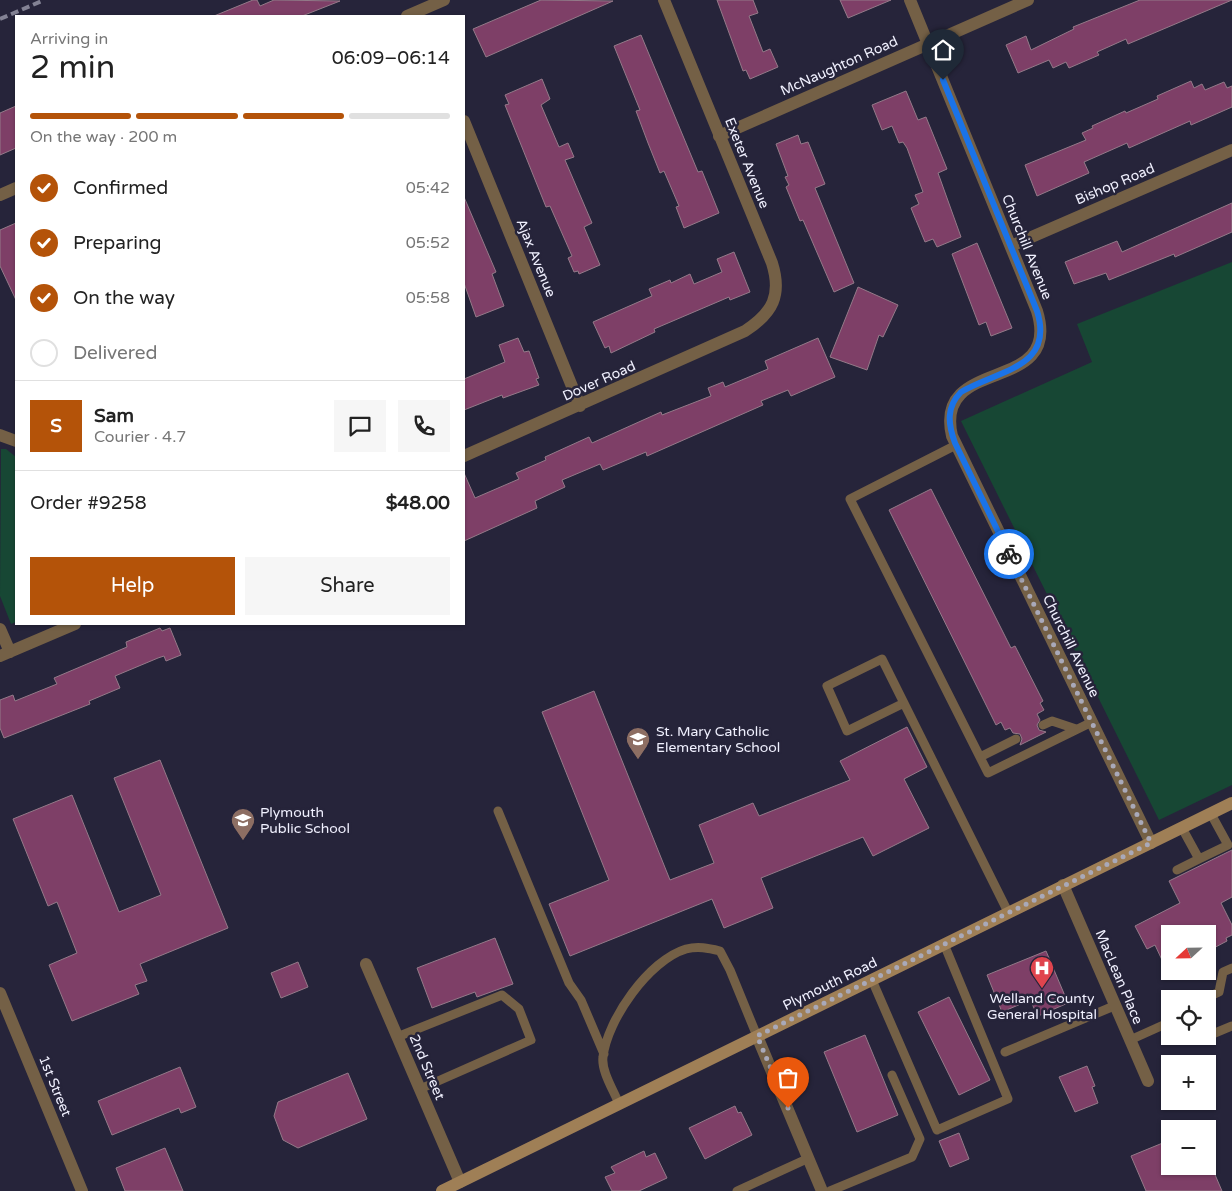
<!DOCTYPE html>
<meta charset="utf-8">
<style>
body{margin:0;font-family:"Varela Round",sans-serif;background:#f6f6f6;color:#222;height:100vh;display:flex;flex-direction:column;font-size:19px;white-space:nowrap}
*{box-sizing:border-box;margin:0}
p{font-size:16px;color:#767676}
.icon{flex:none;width:28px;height:28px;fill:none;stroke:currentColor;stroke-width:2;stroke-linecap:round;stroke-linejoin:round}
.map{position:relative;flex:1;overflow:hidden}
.details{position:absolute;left:15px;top:15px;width:450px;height:610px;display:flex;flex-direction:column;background:#fff;border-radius:0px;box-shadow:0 1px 4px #0004}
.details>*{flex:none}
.needle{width:32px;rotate:248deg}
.fabs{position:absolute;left:1161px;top:925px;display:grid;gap:10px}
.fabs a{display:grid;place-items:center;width:55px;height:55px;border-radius:0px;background:#fff;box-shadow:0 1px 4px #0004;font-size:25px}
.pin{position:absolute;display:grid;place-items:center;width:42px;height:42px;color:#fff;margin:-51px -21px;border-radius:50% 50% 50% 0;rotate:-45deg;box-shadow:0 0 5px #0007}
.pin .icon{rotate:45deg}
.courier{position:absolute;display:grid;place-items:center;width:50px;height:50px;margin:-25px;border:4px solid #1a73e8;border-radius:50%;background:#fff;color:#222;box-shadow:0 1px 6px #0007}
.overview em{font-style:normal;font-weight:600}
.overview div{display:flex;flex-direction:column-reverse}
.overview{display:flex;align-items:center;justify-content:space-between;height:85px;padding:0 15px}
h1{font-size:32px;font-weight:600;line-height:38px}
.bar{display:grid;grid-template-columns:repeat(4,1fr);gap:8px 5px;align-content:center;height:60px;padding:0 15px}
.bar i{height:6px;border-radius:4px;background:#e0e0e0}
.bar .selected{background:#b45309}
.bar p{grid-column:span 4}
.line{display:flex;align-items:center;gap:12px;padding:0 15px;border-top:1px solid #e0e0e0}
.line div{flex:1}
.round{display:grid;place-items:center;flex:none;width:52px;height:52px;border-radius:0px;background:#f6f6f6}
ol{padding:0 15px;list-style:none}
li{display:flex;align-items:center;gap:15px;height:55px}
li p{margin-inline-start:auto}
li .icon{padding:5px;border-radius:50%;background:#b45309;color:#fff;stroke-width:4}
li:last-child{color:#767676}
li i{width:28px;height:28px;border:2px solid #e0e0e0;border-radius:50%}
.cta{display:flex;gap:10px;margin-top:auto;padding:10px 15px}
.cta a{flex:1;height:58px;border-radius:0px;background:#b45309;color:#fff;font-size:20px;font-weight:600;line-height:58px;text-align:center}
.cta a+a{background:#f6f6f6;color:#222}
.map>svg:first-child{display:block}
.green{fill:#174734}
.building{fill:#7e3f67;stroke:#947a89}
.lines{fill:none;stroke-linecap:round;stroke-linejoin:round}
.lane{stroke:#746046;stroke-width:9}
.street{stroke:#746046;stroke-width:12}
.secondary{stroke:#9f7f56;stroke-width:12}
.rail{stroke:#838294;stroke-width:4;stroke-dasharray:8 4;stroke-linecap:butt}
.done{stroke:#a9a9b9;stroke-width:5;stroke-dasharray:0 9}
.route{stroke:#1a73e8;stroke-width:6}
.labels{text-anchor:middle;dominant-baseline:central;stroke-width:5;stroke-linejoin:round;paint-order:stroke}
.street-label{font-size:14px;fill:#f0f0fe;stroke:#26243a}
.poi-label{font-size:14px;fill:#f0f0fe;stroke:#26243a;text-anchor:start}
</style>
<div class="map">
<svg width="1232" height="1191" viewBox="0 0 1232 1191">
<rect width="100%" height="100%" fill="#26243a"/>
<path class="green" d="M1232,262V785L1159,820L961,421L1092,362L1077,324Z
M1,449H6L16,457V622L11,624L0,596Z"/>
<path class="building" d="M253,0H257L260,6L274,0L340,1L302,16H214Z
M541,0L613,1L486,57L473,29Z
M717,0H753L758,13L749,16L763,52L770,49L778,67L750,79L746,70L743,71Z
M840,0H891L848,18Z
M1140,0H1232L1128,44L1126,39L1097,52L1099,55L1069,68L1066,62L1053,68L1049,60L1018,73L1006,45L1026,36L1031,50L1074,29L1073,27Z
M641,35L698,172L702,171L719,213L684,228L676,207L679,206L664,171L660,173L648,143L636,111L640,110L614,46Z
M542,79L550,99L541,105L559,147L568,143L574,157L565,160L592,223L584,227L600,265L579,274L578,271L574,272L568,258L572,256L550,206L546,207L505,105L509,104L505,95Z
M1191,81L1194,88L1202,84L1205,90L1224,82L1227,88L1232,86V107L1191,125L1190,121L1129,148L1127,143L1084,162L1089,173L1037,196L1025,165L1086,140L1082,133L1093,128L1092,126L1125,111L1126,113L1158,99L1157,96Z
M906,91L918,120L926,117L947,169L938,173L961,237L937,247L933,239L925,242L911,208L919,204L915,195L923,192L907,148L903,142L899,143L892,126L882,130L872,105Z
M16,106V148L0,155V113Z
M798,135L801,144L808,142L825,184L815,188L854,283L834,292L803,220L800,221L786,187L789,185L785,177L788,176L776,144Z
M464,197L496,272L492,274L504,306L476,317L464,283Z
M1232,203V232L1175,257L1174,254L1109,280L1106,273L1074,284L1065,262L1117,241L1122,252Z
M16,223V300L0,266V230Z
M977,243L1012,328L991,336L986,322L979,325L952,254Z
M734,252L750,292L730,300L729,297L654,329L655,332L611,353L609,346L605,348L593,322L652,296L649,289L670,280L671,283L690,274L694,284L722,272L717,259Z
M858,287L898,305L883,337L879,335L867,370L830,357Z
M518,338L524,352L529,351L539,378L536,379L539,385L503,398L502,395L464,410V379L505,362L499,345Z
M818,338L835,377L791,396L788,390L761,401L763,405L647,456L646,452L603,470L600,464L562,480L565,487L535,501L537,508L464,541V473L475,498L519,479L516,473L546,460L545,457L589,437L592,443L661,412L662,415L711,396L708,388L723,382L725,387L768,369L765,361Z
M931,489L1011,648L1015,646L1043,701L1040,703L1044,710L1037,714L1040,720L1037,725L1039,730L1046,732L1020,745L1022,739L1020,734L1013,733L1010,728L1005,730L1001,722L996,725L889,510Z
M160,628L162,631L170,628L181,655L166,661L164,656L158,658L115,676L120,688L89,701L90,704L4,738L0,728V700L13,695L15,701L57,684L54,678L127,647L126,642Z
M594,691L670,880L714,863L699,825L753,803L759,816L850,780L840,761L907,727L927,767L904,779L929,828L873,856L863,837L761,878L773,908L724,928L712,899L570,956L549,904L609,880L542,712Z
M160,760L228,928L140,964L147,981L135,985L139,994L72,1021L49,965L77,953L57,902L48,906L13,819L72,795L119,912L161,895L114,778Z
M1232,850V897L1221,903L1232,925V935L1226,938L1227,941L1208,951V934H1170V977L1155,945L1147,949L1135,926L1180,903L1169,881Z
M495,938L513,984L477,997L475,992L432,1008L417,968Z
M1046,951L1068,1003L1038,1016L1030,1000L1002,1012L987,975Z
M298,962L308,987L281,998L271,973Z
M949,997L990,1080L959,1095L918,1012Z
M865,1035L898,1115L857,1132L824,1052Z
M1087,1066L1095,1086L1092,1087L1098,1103L1075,1112L1059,1077Z
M180,1067L196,1107L181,1113L179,1108L112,1135L98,1101Z
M348,1073L367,1119L298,1148L283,1140L274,1116L278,1102Z
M735,1106L738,1113L741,1112L752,1135L705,1159L689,1128Z
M959,1133L969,1159L950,1167L939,1141Z
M1170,1140V1166H1190L1192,1171L1210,1163L1222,1191H1146L1131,1156Z
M165,1148L183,1191H125L116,1168Z
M644,1151L646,1157L655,1153L667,1178L639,1191H612L605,1177L615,1173L611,1167Z"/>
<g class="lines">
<path class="lane" d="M956,445L850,499L988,773L1092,722
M904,703L847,731L827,686L882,659L1008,912
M1043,725L1052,721L1076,729
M980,757L1016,739
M498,811L569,983L581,1000L604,1054
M1182,828L1199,859L1228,845L1211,814
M1177,870L1199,859
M872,980L937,1130L1008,1099L944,944
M1204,999L1219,992L1223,972L1232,968
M1202,1036L1203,1038L1232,1026
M397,1037L502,995L519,1009L531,1040L420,1089
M1130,1040L1170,1022
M1005,1052L1114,1006
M619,1104C614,1091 601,1071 603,1057C607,1020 649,960 686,949C698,946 708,948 720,951L730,970L757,1036
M737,1191L809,1158
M830,1191L912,1157L920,1139L892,1075"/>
<path class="street" d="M910,0L1037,311C1063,396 933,354 952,436L1151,843
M407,16L444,0
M464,121L580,406
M719,136L1028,0
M0,195L16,188
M1011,246L1232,150
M0,435L16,441
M464,456L745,331C773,313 782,295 772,263L664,0
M0,629L10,652
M0,656L75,624
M1063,885L1148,1081
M366,964L460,1182
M0,993L82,1191
M757,1036L822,1191"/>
<path class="secondary" d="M442,1191L1232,803"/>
<path class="rail" d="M0,19L44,0"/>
</g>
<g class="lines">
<path class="done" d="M788,1108L757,1036L1151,843L1009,554"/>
<path class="route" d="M943,80L1037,311C1055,368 998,370 961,392C946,407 948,424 955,443L1009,554"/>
</g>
<defs>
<g id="school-pin" transform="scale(1.25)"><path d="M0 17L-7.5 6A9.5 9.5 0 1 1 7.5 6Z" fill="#8d6e63" stroke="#26243a"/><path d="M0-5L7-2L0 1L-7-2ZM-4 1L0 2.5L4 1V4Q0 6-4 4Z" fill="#fff"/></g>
<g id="hospital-pin" transform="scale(1.25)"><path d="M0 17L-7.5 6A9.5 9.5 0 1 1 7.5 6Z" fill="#e0444e" stroke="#26243a"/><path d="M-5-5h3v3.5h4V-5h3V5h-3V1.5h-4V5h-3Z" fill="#fff"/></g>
</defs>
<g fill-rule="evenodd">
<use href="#school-pin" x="638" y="739"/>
<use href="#school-pin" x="243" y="820"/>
<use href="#hospital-pin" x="1042" y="968"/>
</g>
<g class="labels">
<g class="street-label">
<text transform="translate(839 66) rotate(-24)">McNaughton Road</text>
<text transform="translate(747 163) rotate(68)">Exeter Avenue</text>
<text transform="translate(1115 184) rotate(-23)">Bishop Road</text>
<text transform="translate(1027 247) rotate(68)">Churchill Avenue</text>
<text transform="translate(536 258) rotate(68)">Ajax Avenue</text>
<text transform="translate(599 381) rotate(-24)">Dover Road</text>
<text transform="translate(1071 646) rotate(64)">Churchill Avenue</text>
<text transform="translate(1119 977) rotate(67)">MacLean Place</text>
<text transform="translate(830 984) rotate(-26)">Plymouth Road</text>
<text transform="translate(427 1067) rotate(67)">2nd Street</text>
<text transform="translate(55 1086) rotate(68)">1st Street</text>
</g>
<g class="poi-label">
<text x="656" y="731">St. Mary Catholic<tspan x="656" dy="16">Elementary School</tspan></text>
<text x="260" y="812">Plymouth<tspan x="260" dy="16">Public School</tspan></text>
<text x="1042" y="998" text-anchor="middle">Welland County<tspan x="1042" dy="16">General Hospital</tspan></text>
</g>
</g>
</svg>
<div class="fabs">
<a><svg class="needle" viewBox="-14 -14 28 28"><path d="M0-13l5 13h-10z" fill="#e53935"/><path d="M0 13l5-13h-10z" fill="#767676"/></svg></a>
<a><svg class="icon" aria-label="locate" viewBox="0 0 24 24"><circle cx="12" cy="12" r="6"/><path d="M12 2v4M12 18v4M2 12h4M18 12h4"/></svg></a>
<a>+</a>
<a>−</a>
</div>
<div class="pin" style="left:788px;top:1108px;background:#ea580c"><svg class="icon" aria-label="bag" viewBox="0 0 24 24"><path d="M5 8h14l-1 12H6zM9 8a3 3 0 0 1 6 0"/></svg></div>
<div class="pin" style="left:943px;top:80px;background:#1f2937"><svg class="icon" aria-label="home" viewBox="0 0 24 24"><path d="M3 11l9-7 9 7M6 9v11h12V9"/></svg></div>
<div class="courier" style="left:1009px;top:554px"><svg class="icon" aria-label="bike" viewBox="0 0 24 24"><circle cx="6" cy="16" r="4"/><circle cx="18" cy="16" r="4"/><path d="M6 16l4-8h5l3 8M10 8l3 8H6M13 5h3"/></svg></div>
<section class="details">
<div class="overview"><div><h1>2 min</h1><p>Arriving in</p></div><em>06:09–06:14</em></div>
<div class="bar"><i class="selected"></i><i class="selected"></i><i class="selected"></i><i></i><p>On the way · 200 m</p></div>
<ol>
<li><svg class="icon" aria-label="check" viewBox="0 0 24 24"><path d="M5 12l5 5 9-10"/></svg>Confirmed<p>05:42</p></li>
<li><svg class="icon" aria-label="check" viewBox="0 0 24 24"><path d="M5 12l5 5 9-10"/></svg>Preparing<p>05:52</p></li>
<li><svg class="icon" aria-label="check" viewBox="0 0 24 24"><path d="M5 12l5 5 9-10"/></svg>On the way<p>05:58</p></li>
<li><i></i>Delivered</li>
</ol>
<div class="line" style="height:90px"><b class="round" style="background:#b45309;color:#fff">S</b><div><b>Sam</b><p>Courier · 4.7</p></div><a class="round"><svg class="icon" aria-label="chat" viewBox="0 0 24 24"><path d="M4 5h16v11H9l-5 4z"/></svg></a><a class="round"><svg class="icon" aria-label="phone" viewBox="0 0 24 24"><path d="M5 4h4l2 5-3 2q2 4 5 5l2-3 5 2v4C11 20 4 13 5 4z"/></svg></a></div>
<div class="line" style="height:65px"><div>Order #9258</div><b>$48.00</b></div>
<div class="cta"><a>Help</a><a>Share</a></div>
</section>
</div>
